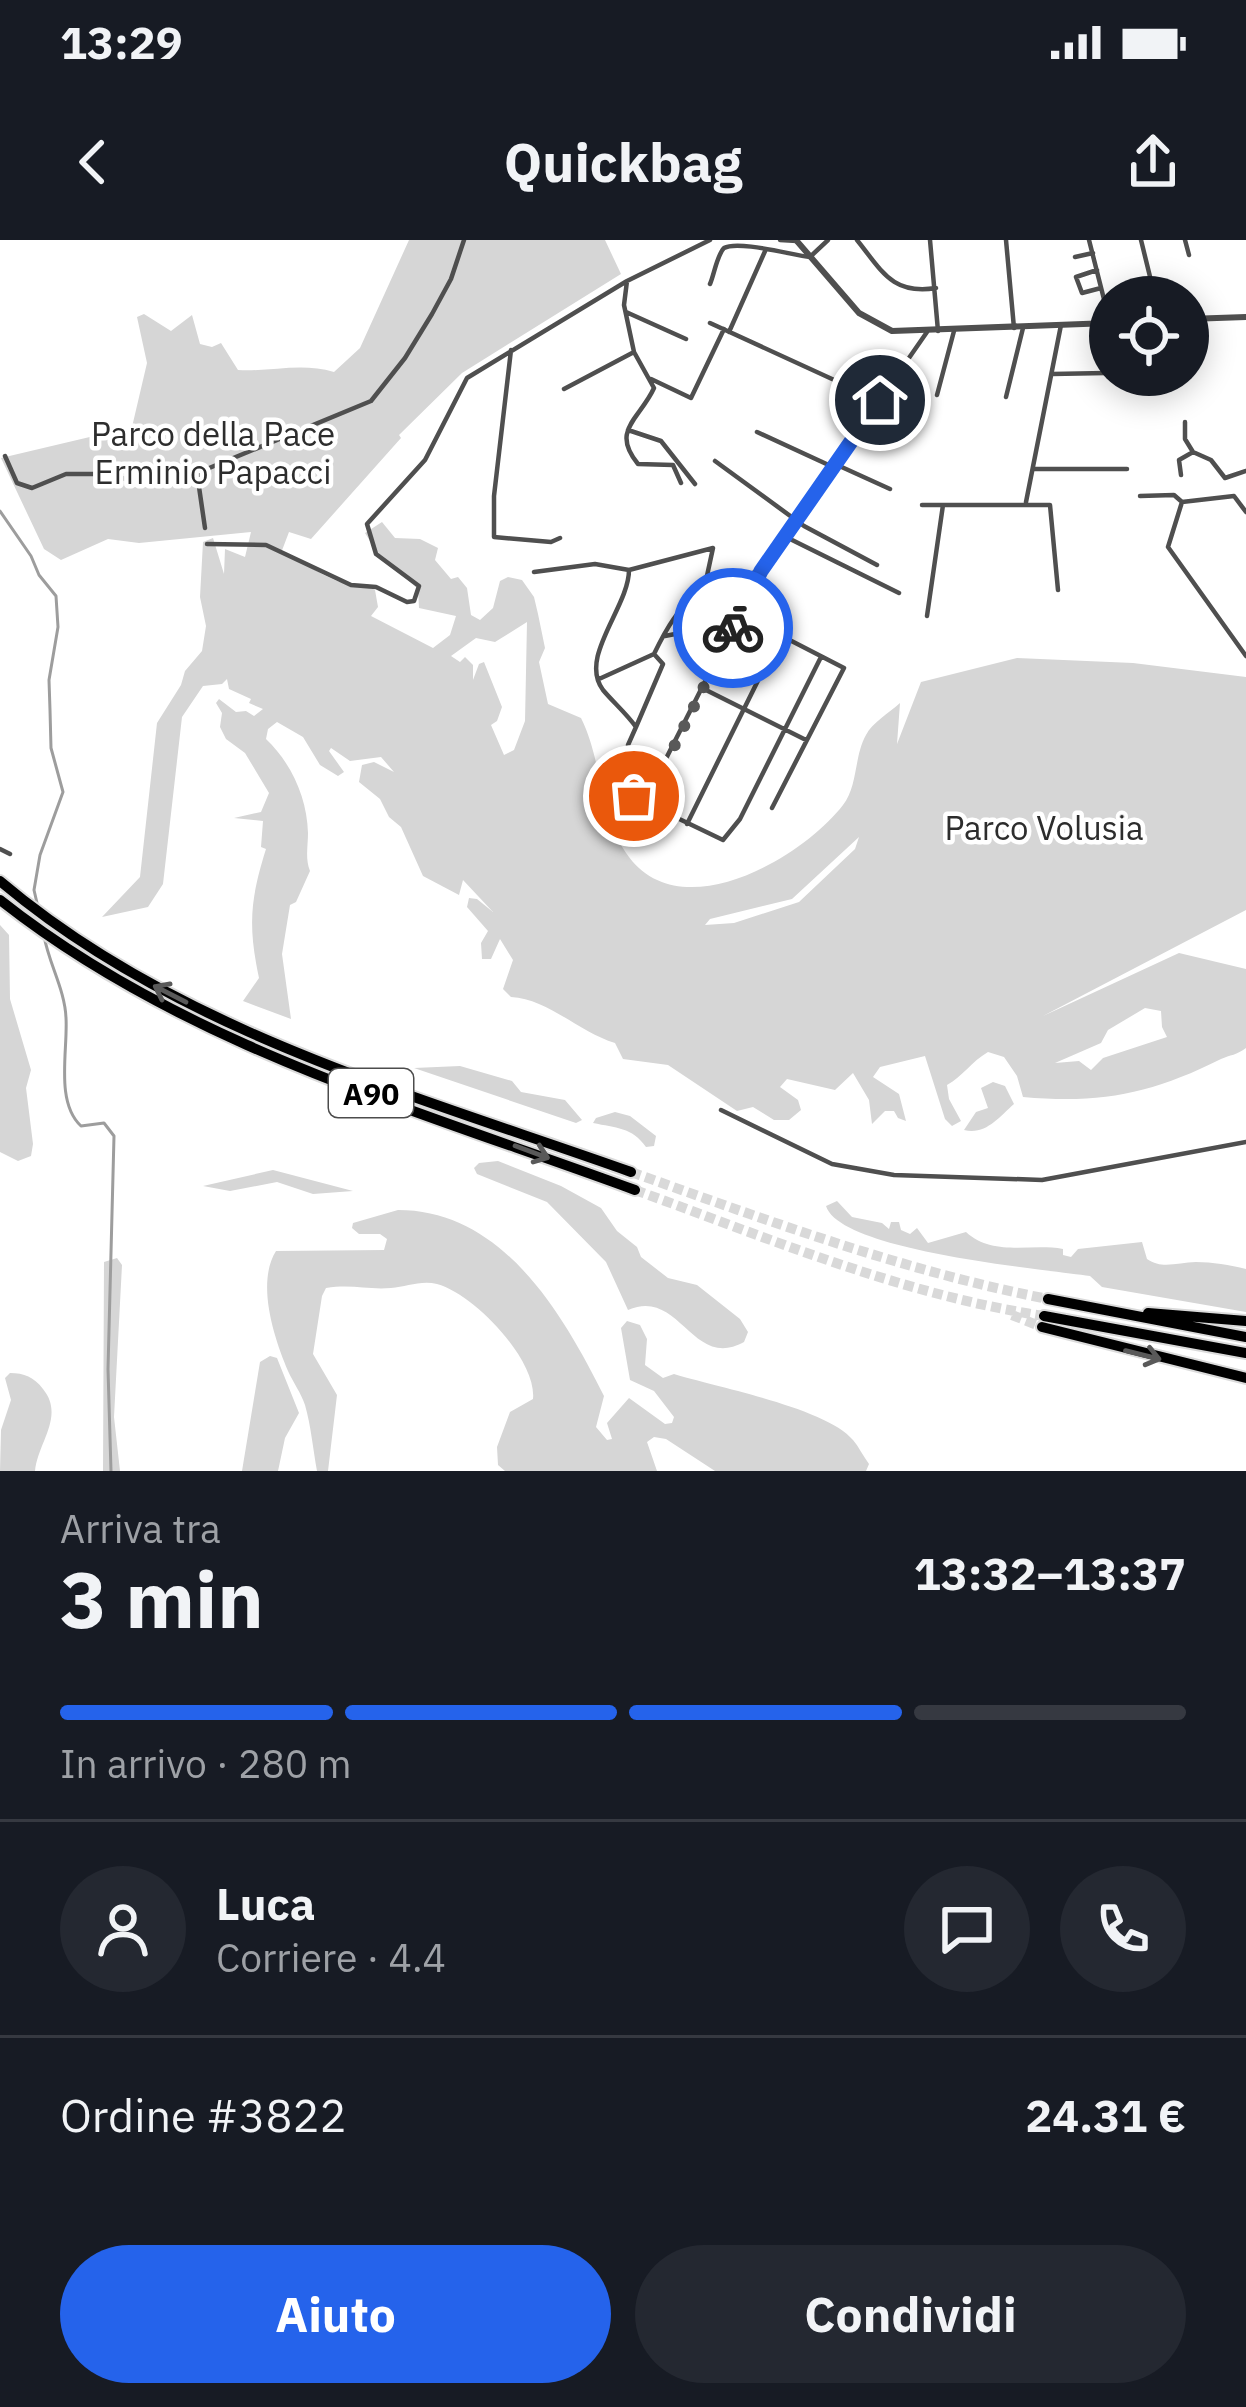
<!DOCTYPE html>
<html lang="it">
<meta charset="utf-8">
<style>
body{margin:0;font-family:"IBM Plex Sans",sans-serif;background:#242831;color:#f1f3f6;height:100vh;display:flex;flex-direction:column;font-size:45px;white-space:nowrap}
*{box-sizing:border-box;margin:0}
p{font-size:39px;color:#9ea1a6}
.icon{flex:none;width:66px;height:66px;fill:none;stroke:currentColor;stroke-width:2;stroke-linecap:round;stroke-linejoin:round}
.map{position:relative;height:1231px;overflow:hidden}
.sheet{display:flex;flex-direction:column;background:#171b24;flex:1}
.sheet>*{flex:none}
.buttons{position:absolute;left:1089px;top:36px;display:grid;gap:24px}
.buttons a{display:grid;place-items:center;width:120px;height:120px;border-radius:50%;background:#171b24;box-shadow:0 6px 30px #0003;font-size:60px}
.pin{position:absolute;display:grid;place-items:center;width:102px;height:102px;color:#fff;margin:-51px;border:6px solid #fff;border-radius:50%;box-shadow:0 3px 12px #0007}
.courier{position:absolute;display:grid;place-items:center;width:120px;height:120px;margin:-60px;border:9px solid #2563eb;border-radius:50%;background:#fff;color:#222;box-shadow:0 3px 15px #0007}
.head em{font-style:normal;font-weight:800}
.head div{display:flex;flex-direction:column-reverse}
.head{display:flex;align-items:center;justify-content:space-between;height:204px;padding:0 60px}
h1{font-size:78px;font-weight:800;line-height:90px}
.bar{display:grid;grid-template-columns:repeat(4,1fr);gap:18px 12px;align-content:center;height:144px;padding:0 60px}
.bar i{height:15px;border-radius:9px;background:#363941}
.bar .on{background:#2563eb}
.bar p{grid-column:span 4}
.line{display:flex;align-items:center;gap:30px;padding:0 60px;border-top:3px solid #363941}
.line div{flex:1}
.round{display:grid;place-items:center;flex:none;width:126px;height:126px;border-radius:63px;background:#242831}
.button{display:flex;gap:24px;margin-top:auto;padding:24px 60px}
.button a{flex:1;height:138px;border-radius:72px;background:#2563eb;color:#fff;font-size:48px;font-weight:800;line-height:138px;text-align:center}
.button a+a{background:#242831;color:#f1f3f6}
.status{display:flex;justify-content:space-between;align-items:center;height:84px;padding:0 60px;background:#171b24;direction:ltr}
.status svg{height:33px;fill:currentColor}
header{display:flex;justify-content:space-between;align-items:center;height:156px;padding:0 60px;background:#171b24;font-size:54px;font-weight:800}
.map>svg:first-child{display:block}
.green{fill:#d6d6d6;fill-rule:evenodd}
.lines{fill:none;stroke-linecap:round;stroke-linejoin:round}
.stream{stroke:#9d9d9d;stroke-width:3}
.motorway-tunnel{stroke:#d9d9d9;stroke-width:10;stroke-dasharray:10 5;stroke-linecap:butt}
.motorway-casing{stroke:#dbdbdb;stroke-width:14}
.pedestrian{stroke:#4f4f4f;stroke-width:4.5}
.minor{stroke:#4f4f4f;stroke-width:4.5}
.tertiary{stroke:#4f4f4f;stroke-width:6}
.motorway{stroke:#000;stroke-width:10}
.oneway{stroke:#595959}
.done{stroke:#595959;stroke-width:12;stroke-dasharray:0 21.6}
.route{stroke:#2563eb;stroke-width:15}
.labels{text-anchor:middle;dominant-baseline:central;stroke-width:9;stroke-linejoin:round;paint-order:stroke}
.shield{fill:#fff;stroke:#4c4c4c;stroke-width:3}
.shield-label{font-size:30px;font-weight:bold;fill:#000}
.park-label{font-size:33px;fill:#2d2d2d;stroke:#fff}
</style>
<div class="status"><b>13:29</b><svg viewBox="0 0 49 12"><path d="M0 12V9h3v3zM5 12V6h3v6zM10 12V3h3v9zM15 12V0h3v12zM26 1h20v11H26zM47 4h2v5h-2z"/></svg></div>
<header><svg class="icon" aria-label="back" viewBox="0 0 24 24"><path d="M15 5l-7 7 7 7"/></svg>Quickbag<svg class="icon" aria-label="share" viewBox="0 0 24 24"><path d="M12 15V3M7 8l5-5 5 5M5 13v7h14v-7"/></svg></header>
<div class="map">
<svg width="1246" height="1231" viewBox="0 0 1246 1231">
<rect width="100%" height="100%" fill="#fff"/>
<path class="green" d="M409,0H605L621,34L462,133L399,195L401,198L311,299L289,292L281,313C301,321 318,333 337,341C349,346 362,343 375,350L378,367L371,376L433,408L450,395L456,376L419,368L418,349L378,314L365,293L382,282L395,298L420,299L438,308L435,320L451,339L458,337L467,348L471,375L480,380L493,368L500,341L508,337L522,340L534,357L538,374L545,408L539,422L548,464L581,478C603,522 599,577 629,617C682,688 802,618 843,565C858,546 854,516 866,495C872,483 889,473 900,463L897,504L921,442L1017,418L1133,423L1246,437V670L1043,776L1179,713L1246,729V808C1237,815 1230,815 1221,819C1151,854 1101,864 1023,857L1017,836L1004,817L988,812C971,822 963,836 947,845L949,859L961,881L952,886L945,879L925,816L880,827L873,837L899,854L906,881L898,878L894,871H885L872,884L869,860L853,833L835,850L787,839L780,847L798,860L801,870L789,880H774L753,867L737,871L668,825L623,819L615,803C579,792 548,759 511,757L503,749L513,720L500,699L491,719H482L481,703L488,691L467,667L469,658L477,659L493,672L463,640L459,655L423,636L401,587L389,577L380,559L359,542L362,525L374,522L394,532L381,517L350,521L331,508L329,511L344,532L338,536L320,525L303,497L277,482L268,489L266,499C292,524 307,558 308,593C308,606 305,619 310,631L296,662L290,665L282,714L291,779L243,761L259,738C248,686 250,660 266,609L261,607L263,581L234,578L261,572L269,553L245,513L226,499L220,487L222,473L216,463L219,459L236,472L246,471L254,476L263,469L249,463L251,459L229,449L227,439L222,444L203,446L182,477L163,644L148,667L102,677L140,637L157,483L181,445L185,431L202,411L206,386L200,357L203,302L213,298L224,334L225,309L245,317L251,292L139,303L108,299L61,320L44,309L1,218L132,187L147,123L137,77L144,74L171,91L192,75L200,104L212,107L221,103L238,130C271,132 301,122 334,132L360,108ZM527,382L525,481L514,510L504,515L491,485L497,481L502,467L484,422L479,424L473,440V425L465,417L460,422L451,416L476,398L495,402ZM859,597L855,609L799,662L734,683L705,685L710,679L792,659ZM1145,768L1161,771L1162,787L1167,797L1103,818L1091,830L1079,821L1055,823L1101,803L1108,790Z
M0,685L9,695L10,759L31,830L26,848L33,904L31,916L18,921L0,912Z
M460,826L512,841L521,852L565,860L582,880L576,883L414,828Z
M993,842L1005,846L1014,864C998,878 986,895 964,890L976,872L988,868L981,848Z
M615,872L630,876L656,896L654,906L646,907C632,887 616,888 593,883L596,878Z
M498,921L561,946L601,968L617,991L637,1007L641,1017L668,1038L697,1045L740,1079L748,1092L744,1102C692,1131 680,1047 628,1070L606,1022L547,962L477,934L474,928L479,923Z
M273,930L353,951L313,954L277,942L230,951L203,946Z
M837,961L852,977L882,983L889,989L891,982H899L901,990L910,994L917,988L928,1003L966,992C993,1017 1031,1003 1063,1009V1015L1071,1017L1078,1009L1142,1002L1147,1019C1163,1030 1178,1022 1196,1022C1212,1022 1230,1025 1246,1029V1072L1102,1047L1090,1036C1041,1029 840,1011 826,966Z
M398,970C503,970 563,1074 604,1156L596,1187L607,1200L612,1199L607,1183L629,1158L665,1184L672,1183L674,1177L654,1151L630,1140L621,1088L627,1081L640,1085L647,1099L645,1125L663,1138L674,1134C716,1147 827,1168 853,1200C859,1207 863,1216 869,1224L866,1231H715L666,1199L654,1197L647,1202L657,1231H505L498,1225L497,1207L510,1172L533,1159C537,1120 474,1054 437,1044C421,1040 406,1047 391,1048C368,1050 352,1044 326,1048L322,1056L313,1114L337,1155L328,1231H317C313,1209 311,1186 305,1165C301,1153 293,1142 288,1131C274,1098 256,1043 276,1011L384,1010L387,999L380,994H359L352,988L353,983Z
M117,1018L122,1025L114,1177L120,1231H103L104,1022Z
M270,1116L277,1118L299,1173L285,1198L278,1231H242L260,1122Z
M10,1133C24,1133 34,1137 43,1149C65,1176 38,1202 35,1231H0L1,1190L11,1160L5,1138Z"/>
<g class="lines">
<path class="stream" d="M0,271L31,316L39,335L56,356L58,387L49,440L50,470L51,508L63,552L40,615L34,650L37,663
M44,696C49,724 65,750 66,778C68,810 55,862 81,886L104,883L114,896L108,1129L111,1231"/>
<path class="motorway-tunnel" d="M631,932C769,981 904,1031 1048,1059
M635,950C768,998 903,1055 1044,1076
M1012,1075L1042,1087"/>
<g class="motorway-casing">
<path id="motorway" d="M0,641C178,792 415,855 631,932
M0,660C184,806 418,870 635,950
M1048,1059L1246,1097
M1148,1073L1246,1081
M1044,1076L1246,1113
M1042,1087L1246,1138"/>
</g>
<path class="pedestrian" d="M5,216L17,243L32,248L66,234H108L136,242L202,231L371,161L405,118L432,74L451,39L464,0
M202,231L198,240L205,288"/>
<path class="minor" d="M780,0L797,1
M857,0C882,31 892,55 936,48
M930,0L938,91
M1006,0L1014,88
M1089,0L1110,83
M1141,0L1155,57
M1185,0L1189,15
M1075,17L1093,13
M1097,30L1076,37L1082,53L1101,48
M627,41L624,65L634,112L654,148C640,179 610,190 638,224L673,225L681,243
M710,44C714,35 717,15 724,8C738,0 792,15 810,17L828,0
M626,72L686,99
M710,83L880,161
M729,92L766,9
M511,110L494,256V297L551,302L560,298
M1052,134L1106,133
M651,139L691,158L724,89
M564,149L634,112
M937,155L954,91
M1006,157L1023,88
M1185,182V199L1193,212
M628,190L661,201L695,244
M757,192L833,227
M715,221L804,286L877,325
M835,224L890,249
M1033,229H1127
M1181,235L1179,220L1193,212L1211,220L1225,238L1246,231
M1140,256L1174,255L1182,262
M1026,262L1061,85
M922,265H1050L1058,350
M1246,272L1234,256L1182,262L1168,307L1246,416
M786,297L899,353
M207,304L266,305L351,345L376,347L407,362L414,361L419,346L376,314L367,284L425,220L467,138L627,41L710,0
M629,330C629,367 578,417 603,450C613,462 626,473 636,487L628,505L635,563L641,568L761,331L927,92
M534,332L595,324L629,330L713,308L705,345
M746,362L776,393L844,428L772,568
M927,376L943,265
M665,396L736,382
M599,439L654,414
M704,449L806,500
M636,487L663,424L654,414C682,356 700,345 761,331
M646,563L723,600L740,579L821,417
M687,584L780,396
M0,609L10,614
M721,870L832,924L894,935L1042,940L1246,902"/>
<path class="tertiary" d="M796,0L859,73L892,91L1110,83
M1188,79L1246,77"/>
<use href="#motorway" class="motorway"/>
</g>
<defs><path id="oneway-shaft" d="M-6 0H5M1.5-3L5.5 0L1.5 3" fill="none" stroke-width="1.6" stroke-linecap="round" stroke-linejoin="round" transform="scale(3)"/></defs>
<g class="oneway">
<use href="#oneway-shaft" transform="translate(170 754) rotate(-153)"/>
<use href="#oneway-shaft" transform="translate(532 912) rotate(20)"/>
<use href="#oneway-shaft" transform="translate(1143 1115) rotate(14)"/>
</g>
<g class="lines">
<path class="done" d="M634,556L637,567L645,565L733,388"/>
<path class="route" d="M733,388L761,331L880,160"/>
</g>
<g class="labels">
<rect class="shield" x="329" y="829" width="84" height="48" rx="9"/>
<g class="shield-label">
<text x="371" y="853">A90</text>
</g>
<g class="park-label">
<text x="213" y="193">Parco della Pace<tspan x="213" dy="38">Erminio Papacci</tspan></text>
<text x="1044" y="587">Parco Volusia</text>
</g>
</g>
</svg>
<div class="buttons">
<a><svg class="icon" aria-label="locate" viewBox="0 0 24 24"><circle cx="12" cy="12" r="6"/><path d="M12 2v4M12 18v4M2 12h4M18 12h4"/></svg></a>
</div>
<div class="pin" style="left:634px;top:556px;background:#ea580c"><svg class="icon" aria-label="bag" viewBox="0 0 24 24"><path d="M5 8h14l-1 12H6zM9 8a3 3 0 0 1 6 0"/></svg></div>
<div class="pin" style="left:880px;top:160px;background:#1f2937"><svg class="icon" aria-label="home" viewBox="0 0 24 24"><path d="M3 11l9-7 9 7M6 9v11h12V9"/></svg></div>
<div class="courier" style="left:733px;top:388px"><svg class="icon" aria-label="bike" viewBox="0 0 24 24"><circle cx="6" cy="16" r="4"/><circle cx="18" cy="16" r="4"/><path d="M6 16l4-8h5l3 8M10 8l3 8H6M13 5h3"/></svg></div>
</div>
<section class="sheet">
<div class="head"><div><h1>3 min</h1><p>Arriva tra</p></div><em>13:32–13:37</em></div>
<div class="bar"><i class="on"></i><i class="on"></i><i class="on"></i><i></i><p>In arrivo · 280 m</p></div>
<div class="line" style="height:216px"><a class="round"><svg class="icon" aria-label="person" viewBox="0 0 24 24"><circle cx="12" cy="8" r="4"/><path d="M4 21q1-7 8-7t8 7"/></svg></a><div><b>Luca</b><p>Corriere · 4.4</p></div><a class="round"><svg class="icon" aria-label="chat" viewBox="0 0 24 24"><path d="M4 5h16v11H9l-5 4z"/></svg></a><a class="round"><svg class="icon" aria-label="phone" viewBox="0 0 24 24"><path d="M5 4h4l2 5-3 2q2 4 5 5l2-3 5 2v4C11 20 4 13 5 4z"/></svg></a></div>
<div class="line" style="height:156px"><div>Ordine #3822</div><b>24.31 €</b></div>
<div class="button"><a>Aiuto</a><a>Condividi</a></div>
</section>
